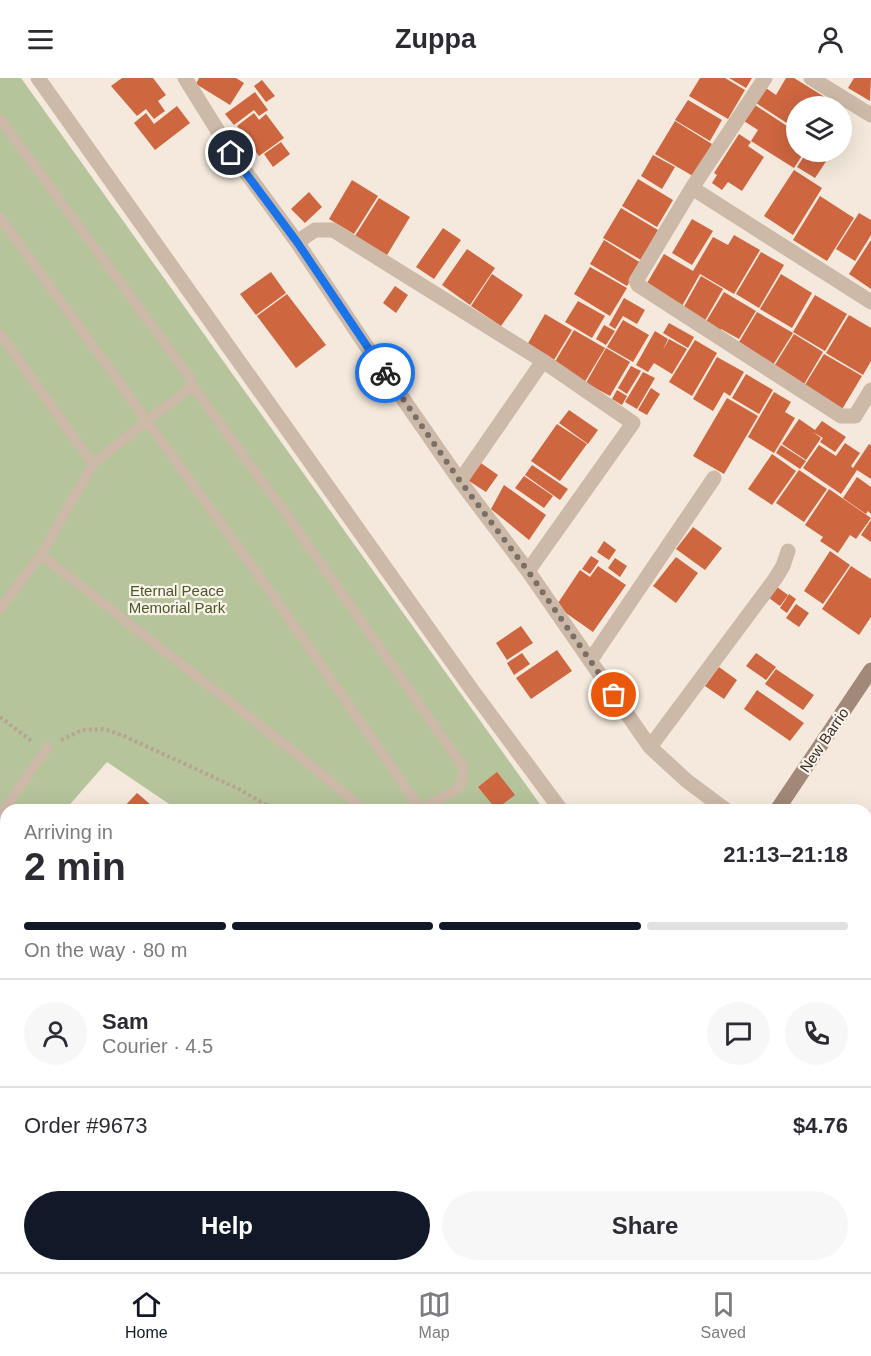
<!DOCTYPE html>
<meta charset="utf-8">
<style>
body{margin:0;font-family:Arial,sans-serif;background:#f7f7f7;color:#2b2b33;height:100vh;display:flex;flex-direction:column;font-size:22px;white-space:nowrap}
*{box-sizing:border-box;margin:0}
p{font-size:20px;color:#7c7c81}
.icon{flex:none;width:33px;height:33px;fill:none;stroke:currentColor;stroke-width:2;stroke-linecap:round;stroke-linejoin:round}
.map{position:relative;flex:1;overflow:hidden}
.drawer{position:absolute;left:0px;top:726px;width:872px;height:468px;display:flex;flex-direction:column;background:#fff;border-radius:18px 18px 0 0;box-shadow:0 6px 24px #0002}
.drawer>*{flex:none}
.fabs{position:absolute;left:786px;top:18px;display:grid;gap:12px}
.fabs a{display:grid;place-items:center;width:66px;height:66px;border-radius:50%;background:#fff;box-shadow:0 6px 24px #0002;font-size:30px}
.pin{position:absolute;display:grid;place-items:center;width:51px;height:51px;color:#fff;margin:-26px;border:3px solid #fff;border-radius:50%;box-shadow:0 2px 6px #0007}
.courier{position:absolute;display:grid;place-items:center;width:60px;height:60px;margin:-30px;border:4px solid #1a73e8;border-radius:50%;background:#fff;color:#222;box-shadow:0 2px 8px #0007}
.headline em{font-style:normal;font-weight:600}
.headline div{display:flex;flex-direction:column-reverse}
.headline{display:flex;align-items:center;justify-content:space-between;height:102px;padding:0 24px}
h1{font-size:39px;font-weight:600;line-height:45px}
.bar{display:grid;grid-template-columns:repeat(4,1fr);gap:9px 6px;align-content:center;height:72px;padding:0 24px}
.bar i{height:8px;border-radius:4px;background:#e1e1e2}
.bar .on{background:#111827}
.bar p{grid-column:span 4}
.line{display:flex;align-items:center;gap:15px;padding:0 24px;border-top:2px solid #e1e1e2}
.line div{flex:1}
.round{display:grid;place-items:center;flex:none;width:63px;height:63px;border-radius:32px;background:#f7f7f7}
.action{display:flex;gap:12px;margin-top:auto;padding:12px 24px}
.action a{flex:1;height:69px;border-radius:36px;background:#111827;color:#fff;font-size:24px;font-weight:600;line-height:69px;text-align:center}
.action a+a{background:#f7f7f7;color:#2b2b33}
header{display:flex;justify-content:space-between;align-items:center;height:78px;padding:0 24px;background:#fff;font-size:27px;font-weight:600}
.menu{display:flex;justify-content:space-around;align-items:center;height:84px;border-top:2px solid #e1e1e2;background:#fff;font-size:16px;color:#7c7c81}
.menu a{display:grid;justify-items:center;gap:3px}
.menu .on{color:#111827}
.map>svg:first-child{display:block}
.green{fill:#b5c49b}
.building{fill:#ce6640}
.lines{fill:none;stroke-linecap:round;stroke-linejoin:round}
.path{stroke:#b9a391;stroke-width:4;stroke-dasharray:3 3;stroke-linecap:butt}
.lane{stroke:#cdb9a7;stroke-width:10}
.street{stroke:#cdb9a7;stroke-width:15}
.secondary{stroke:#a18878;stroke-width:15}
.done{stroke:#7a6f67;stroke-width:6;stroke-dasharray:0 10.8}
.route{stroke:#1a73e8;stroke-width:8}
.labels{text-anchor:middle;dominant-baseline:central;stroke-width:4.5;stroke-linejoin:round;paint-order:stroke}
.park-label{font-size:15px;fill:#47592a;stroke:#fbf3e9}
.street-label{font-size:15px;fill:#392e28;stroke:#fbf3e9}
</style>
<header><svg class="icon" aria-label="menu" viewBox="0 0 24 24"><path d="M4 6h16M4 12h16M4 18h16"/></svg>Zuppa<svg class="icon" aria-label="person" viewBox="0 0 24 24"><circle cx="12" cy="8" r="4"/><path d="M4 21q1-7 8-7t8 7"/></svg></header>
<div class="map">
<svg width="871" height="1194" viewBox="0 0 871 1194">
<rect width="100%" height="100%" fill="#f4e9dc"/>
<path class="green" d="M0,0H21L544,732H178L107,684L65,732H6V800L0,807Z"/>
<path class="building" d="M122,0H153L166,17L158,23L165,33L154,41L146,31L137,38L111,8Z
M199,0H236L244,5L230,27L196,6Z
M700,0H725L745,12L728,41L689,18Z
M729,0H752L746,10Z
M786,0H794L836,26L835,28H796V51L756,25L766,10L776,17Z
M854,0H871L870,23L848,10Z
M262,2L275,18L266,24L254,8Z
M255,14L268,32L259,38L254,32L234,47L225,36Z
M688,22L722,42L710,63L675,42Z
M755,27L796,54V60L791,68L796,72V74L803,76L794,90L751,63L758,52L744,43Z
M177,28L190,45L155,72L134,45L146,35L154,46Z
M254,35L259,42L266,36L284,60L259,78L237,48Z
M675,43L712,66L693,98L655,76Z
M739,56L751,64L748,68L764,79L742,113L728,104L722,112L712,105L717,97L714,95Z
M281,64L290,76L273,89L264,76Z
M807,74H814L827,82L815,100L797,89Z
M653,77L675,89L662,111L641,98Z
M794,92L822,110L793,157L764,138Z
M638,101L673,122L657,149L622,128Z
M352,102L378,118L354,156L329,141Z
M309,114L322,129L305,145L291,131Z
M820,118L854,140L827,183L793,162Z
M379,120L410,139L387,177L355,158Z
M621,130L658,152L641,182L603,160Z
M859,135L871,142V157L855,183L836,171Z
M692,141L713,153L692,187L672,175Z
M443,150L461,162L434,201L416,189Z
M734,157L760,172L734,216L700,196L682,228L646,207L664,176L693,193L713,159L728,167Z
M604,162L641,185L627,208L590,186Z
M871,162V211L849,196Z
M467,171L495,190L470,227L442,207Z
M761,174L784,187L759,230L736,216Z
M590,189L627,210L610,238L574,216Z
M271,194L286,215L256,237L240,216Z
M492,196L523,217L501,248L471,228Z
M781,196L812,215L792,250L760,231Z
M701,198L723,211L703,246L681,234Z
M395,208L408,217L396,235L383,225Z
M724,214L756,233L739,261L721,251L718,256L704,247Z
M287,216L326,267L296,290L257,238Z
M815,217L847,236L825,273L793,254Z
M624,220L645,232L637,246L623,238L615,251L609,247Z
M578,223L605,238L592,260L565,244Z
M757,234L793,255L773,287L738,266Z
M545,236L572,252L554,282L527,267Z
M849,237L871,250V283L863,297L826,275Z
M623,242L649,257L633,284L607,269Z
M669,245L694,259L688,270L663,255Z
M604,247L615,253L606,267L596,261Z
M574,252L605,270L584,305L553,287Z
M655,253L668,261L663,272L669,261L687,271L672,296L654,285L648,294L636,287Z
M794,256L823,274L803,308L773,290Z
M695,262L717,275L692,318L669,304Z
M606,270L630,284L610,318L586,305Z
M824,276L862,298L841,333L803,310Z
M717,279L744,294L730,318L724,314L713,333L693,321Z
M631,288L641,293L627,316L618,310Z
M643,294L655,300L637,331L625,324Z
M746,296L773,312L759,336L732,320Z
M651,310L660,316L647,337L638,332Z
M617,312L627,318L622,327L612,321Z
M774,314L791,324L785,334L795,340L774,375L748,359Z
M727,320L758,338L724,396L693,378Z
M569,332L598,352L588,366L559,345Z
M799,341L815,352L822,343L846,359L835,374L820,364L823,360L813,354L821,360L806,382L782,366Z
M557,346L587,366L560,403L531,383Z
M845,365L860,375L851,388L853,390L869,366L871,367V401L857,392L841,416L803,390L819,367L836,378Z
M781,367L806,383L800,391L776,375Z
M772,376L796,393L772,427L748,411Z
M478,383L498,397L486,414L466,401Z
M532,387L568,411L560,422L525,397Z
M799,392L827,411L804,444L776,425Z
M524,398L553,418L544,430L515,410Z
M857,399L871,409V436L868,433L866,436L843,420Z
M504,407L546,437L529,462L491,431Z
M829,411L871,440L856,461L850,457L838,475L820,463L823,459L805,447Z
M871,442V464L861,457Z
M693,449L722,470L705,492L676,471Z
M604,463L616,472L609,482L597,474Z
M830,473L850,487L823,526L804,513Z
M591,478L599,483L590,496L582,491Z
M676,479L698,495L676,525L653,508Z
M615,480L627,488L620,499L608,490Z
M598,488L626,507L593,554L556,528L580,492L590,499Z
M851,488L871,501V539L859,557L822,531Z
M777,509L788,517L780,528L769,520Z
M789,516L796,521L787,535L780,530Z
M796,526L809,535L799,549L786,540Z
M521,548L533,565L507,582L496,565Z
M557,572L572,593L531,621L516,600Z
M522,575L530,586L514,597L507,585Z
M756,575L776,589L766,602L746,588Z
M719,589L737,602L724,621L705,608Z
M776,591L814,617L803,632L765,606Z
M757,612L804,645L790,663L744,631Z
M497,694L515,717L496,731L478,709Z
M137,715L157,732H121Z
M0,898L6,904V935L0,940Z
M871,914V940L866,944V918Z
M6,938V980L0,973V944Z
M2,983L6,988V1034L0,1028V985Z
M159,1188H202L188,1194H162Z
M477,1188H527L530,1194H481Z
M575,1188H602L586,1194H577Z
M624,1188H631L633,1194H607Z
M756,1188H776L780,1194H748Z"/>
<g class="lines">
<path class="path" d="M0,639L33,664
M61,662L82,652L104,651L124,658L237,710L275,732"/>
<path class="lane" d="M0,41L192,302V307L189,311L147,343L0,139
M0,256L93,386
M192,307L292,444L464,690L462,704L456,712L419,732
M41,477L302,680L364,732
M0,531L41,477L93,386L147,343L270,513L420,730
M0,737L48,669
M866,1062L871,1070"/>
<path class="street" d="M38,0L472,612L561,732
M185,0L231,74L297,164L365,266L460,403L528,493L650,669L687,703L726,732
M765,0L692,110L636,203L638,207L841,338H855L871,312
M811,0L871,37
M692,110L871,224
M297,164L315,152H333L543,283
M460,403L543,283L633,345L528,493
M590,583L714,400
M650,669L775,501L783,488L788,473
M0,881L6,886
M0,1061L6,1056
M279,1188L285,1194
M554,1188L557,1194
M53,1194L67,1188
M357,1194L373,1188"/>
<path class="secondary" d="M777,732L871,592
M449,1194L453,1188"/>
</g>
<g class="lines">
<path class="done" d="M385,295L460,403L528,493L614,617"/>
<path class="route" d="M231,75L297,164L385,295"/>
</g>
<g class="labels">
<g class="park-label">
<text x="177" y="512">Eternal Peace<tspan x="177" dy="17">Memorial Park</tspan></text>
</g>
<g class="street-label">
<text transform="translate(824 662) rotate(-56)">New Barrio</text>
</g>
</g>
</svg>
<div class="fabs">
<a><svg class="icon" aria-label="layers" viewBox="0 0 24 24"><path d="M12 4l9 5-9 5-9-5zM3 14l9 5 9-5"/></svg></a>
</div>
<div class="pin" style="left:614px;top:617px;background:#ea580c"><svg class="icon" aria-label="bag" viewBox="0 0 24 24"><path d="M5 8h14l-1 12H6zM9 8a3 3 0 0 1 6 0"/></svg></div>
<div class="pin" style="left:231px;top:75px;background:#1f2937"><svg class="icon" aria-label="home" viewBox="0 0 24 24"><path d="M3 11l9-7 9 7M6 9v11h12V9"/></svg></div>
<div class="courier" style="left:385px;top:295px"><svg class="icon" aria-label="bike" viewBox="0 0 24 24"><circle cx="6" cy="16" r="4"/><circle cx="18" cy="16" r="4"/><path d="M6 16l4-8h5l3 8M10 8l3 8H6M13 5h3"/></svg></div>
<section class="drawer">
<div class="headline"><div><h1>2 min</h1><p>Arriving in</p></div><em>21:13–21:18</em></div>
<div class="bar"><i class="on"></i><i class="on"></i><i class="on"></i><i></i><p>On the way · 80 m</p></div>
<div class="line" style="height:108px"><a class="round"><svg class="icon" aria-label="person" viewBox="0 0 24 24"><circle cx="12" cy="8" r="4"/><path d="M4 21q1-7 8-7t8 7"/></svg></a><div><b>Sam</b><p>Courier · 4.5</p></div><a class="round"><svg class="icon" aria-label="chat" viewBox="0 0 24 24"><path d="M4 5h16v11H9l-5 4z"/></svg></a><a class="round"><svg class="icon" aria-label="phone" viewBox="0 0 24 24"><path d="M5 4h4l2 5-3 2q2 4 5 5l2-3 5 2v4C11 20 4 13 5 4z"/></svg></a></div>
<div class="line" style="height:78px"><div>Order #9673</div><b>$4.76</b></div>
<div class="action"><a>Help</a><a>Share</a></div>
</section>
</div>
<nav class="menu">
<a class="on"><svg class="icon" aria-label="home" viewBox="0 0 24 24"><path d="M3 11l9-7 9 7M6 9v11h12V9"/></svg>Home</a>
<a><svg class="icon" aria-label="map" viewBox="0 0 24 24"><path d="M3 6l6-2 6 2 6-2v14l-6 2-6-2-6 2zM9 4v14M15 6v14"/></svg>Map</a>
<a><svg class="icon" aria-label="saved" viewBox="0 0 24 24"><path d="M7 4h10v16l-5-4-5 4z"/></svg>Saved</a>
</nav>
